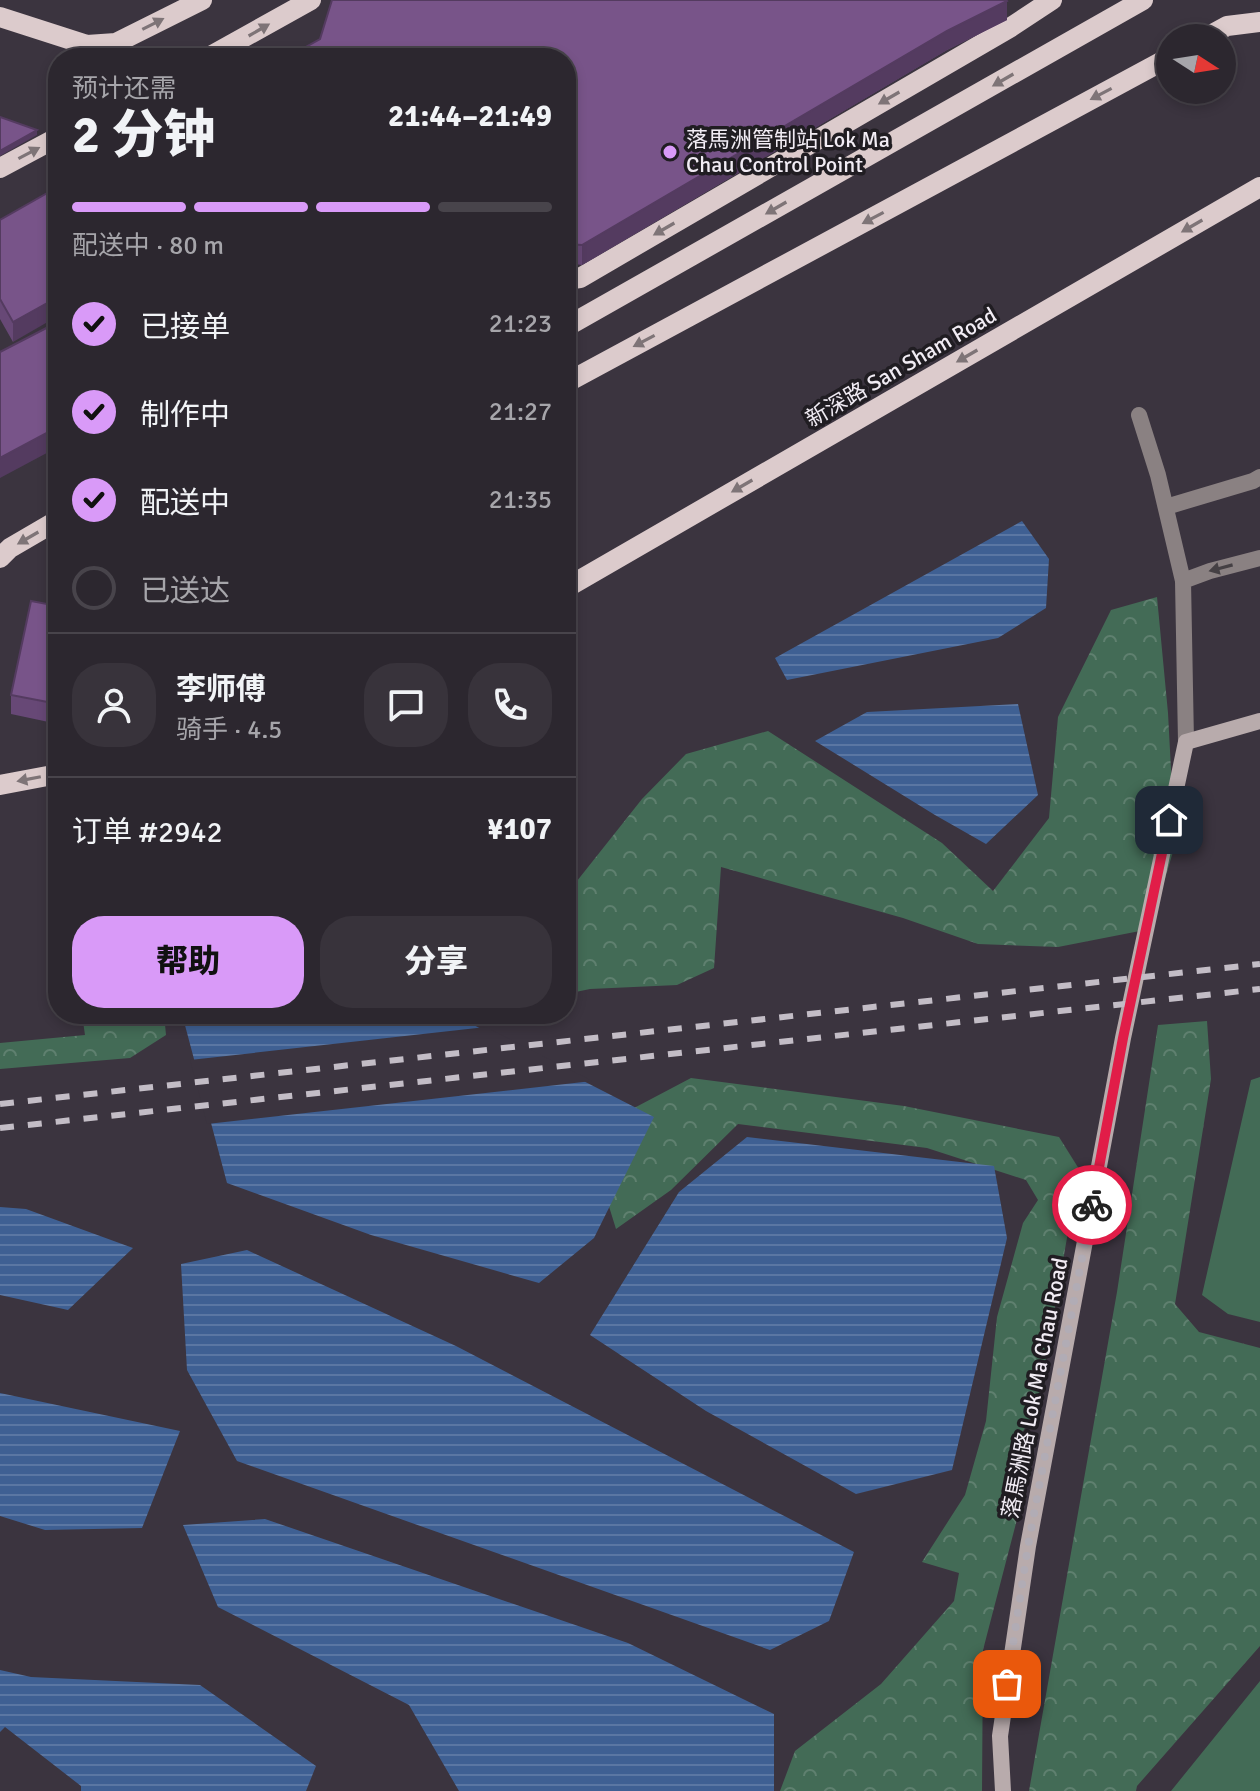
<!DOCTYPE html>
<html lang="zh">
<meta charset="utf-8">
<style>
body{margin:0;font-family:Signika,"Noto Sans SC",sans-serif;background:#38333b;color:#f1f3f6;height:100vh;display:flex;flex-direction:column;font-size:30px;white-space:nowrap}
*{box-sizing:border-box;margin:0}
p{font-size:26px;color:#a6a5aa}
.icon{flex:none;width:44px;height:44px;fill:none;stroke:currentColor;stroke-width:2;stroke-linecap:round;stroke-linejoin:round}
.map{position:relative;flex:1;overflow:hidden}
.side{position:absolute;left:48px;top:48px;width:528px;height:976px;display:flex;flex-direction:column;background:#2c272f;border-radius:32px;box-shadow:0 4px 12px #0003,0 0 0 2px #48444b}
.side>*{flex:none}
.needle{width:52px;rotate:102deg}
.fabs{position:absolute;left:1156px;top:24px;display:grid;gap:16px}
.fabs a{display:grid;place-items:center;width:80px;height:80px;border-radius:50%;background:#2c272f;box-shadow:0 4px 12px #0003,0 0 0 2px #48444b;font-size:40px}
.pin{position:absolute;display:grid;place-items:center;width:68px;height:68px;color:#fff;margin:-34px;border-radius:16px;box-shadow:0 4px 12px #0006}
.courier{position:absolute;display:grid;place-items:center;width:80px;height:80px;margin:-40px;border:6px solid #e11d48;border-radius:50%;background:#fff;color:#222;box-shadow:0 2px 10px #0007}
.headline em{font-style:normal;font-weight:800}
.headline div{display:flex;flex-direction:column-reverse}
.headline{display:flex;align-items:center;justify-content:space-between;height:136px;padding:0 24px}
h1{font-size:52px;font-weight:800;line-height:60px}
.bar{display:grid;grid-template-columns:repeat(4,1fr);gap:12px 8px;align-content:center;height:96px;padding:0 24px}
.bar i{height:10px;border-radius:6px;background:#48444b}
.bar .on{background:#d99af8}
.bar p{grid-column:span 4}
.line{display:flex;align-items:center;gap:20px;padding:0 24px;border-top:2px solid #48444b}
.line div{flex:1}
.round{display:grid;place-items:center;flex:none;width:84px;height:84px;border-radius:32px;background:#38333b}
ol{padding:0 24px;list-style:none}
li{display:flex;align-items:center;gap:24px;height:88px}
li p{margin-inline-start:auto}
li .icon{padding:8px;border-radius:50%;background:#d99af8;color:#111;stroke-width:4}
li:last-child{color:#a6a5aa}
li i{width:44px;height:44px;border:4px solid #48444b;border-radius:50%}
.button{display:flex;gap:16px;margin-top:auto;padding:16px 24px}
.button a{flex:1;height:92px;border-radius:32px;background:#d99af8;color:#111;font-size:32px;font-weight:800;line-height:92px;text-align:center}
.button a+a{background:#38333b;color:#f1f3f6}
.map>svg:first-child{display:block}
.green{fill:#436b56}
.forest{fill:url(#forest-crowns)}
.water{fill:url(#water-rules)}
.pier{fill:#3b343f}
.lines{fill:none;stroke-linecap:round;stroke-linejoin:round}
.lane{stroke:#8a8182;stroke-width:16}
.secondary{stroke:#b8abac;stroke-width:16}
.primary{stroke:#dccbcc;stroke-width:20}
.rail{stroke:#c3bdc6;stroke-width:6;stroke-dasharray:14 14;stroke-linecap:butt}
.wall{fill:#674876}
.shaded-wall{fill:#543b60}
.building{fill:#785489;stroke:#543b60;stroke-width:2}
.oneway{fill:#7e7477}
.oneway2{fill:#454044}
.done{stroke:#b1acb5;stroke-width:8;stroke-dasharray:0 14.4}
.route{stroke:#e11d48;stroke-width:10}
.poi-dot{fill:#d99af8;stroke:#201d22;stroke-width:3}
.labels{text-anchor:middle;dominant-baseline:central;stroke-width:7;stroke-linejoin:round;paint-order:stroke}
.poi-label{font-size:22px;fill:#f1ecf4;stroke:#201d22;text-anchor:start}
.street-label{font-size:22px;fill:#f1ecf4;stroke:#201d22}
</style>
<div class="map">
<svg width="1260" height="1791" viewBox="0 0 1260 1791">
<defs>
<pattern id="forest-crowns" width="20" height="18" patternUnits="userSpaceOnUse" patternTransform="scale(2)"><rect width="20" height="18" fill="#436b56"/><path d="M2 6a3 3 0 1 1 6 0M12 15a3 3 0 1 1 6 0" fill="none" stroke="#5f806f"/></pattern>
<pattern id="water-rules" width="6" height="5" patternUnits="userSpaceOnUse" patternTransform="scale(2)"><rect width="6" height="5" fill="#3f6093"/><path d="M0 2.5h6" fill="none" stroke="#5b77a3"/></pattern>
</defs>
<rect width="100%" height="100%" fill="#3b343f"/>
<path class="green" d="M1260,1077V1322L1228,1314L1202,1295L1251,1080Z
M1260,1681V1791H1171Z"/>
<path class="forest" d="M1157,597L1168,713L1175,845L1150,929L1058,947L978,944L903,918L721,867L714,968L677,985L590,989L566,994V905L573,886L642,799L686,754L768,731L942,843L993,891L1049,818L1058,717L1111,610Z
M82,1014H164L166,1035L130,1058L0,1069V1043L85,1035Z
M1207,1021L1211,1079L1175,1304L1199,1332L1260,1348V1646L1137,1786L1136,1791H1029L1117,1292L1158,1025Z
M691,1078L904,1106L1059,1137L1079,1169L1038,1404L1009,1457L1021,1504L983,1650L982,1791H780L795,1751L881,1684L954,1601L959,1573L922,1562L965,1495L986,1421L997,1317L1023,1223L1038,1200L1026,1180L927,1148L738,1124L671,1190L616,1229L598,1171L617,1117Z"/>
<path class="water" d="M1022,521L1049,559L1046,608L998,638L787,680L775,658Z
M1018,704L1038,795L986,844L935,815L815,741L867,712Z
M182,1014H452L654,1117L594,1238L539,1283L371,1235L227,1183Z
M747,1137L994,1166L1007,1238L952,1470L856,1494L706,1411L590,1335L679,1192Z
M0,1207L26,1209L133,1248L68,1310L0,1295Z
M247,1250L456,1346L854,1552L829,1621L770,1650L237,1461L187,1370L181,1264Z
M0,1393L180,1431L142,1528L45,1530L0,1516Z
M265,1519L628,1643L774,1714V1791H459L409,1705L218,1607L183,1525Z
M0,1670L31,1677L200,1685L316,1766L306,1791H81V1786L5,1727L0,1732Z"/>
<path class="pier" d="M486,1027L592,1081L207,1124L190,1060Z"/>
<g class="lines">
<path class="lane" d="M1139,415L1158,475L1183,581L1186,742
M1166,507L1253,481L1260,477
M1183,581L1210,571L1260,558"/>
<path class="secondary" d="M1003,1791L1000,1736L1028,1546L1123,1038L1186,742L1260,721"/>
<path class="primary" d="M0,17L87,45L116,43L202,0
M1205,38L1227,26L1260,22
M207,58L311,0
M0,168L58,137
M566,280L580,278L1011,27L1052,0
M566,327L1143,0
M566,383L1170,57
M0,558L10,548L58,520
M566,588L1260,187
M0,785L58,774"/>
<path class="rail" d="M0,1104L1260,964
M0,1128L1260,989"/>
</g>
<path class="wall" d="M1007,20L947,50L582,265L566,263V58Z
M58,187L13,342L0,319V220Z
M58,606V724L11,714V695Z"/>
<path class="shaded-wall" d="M1007,1V20L947,50L582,265V245L947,31Z
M37,130V135L0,156V151Z
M58,297V316L13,342V322Z
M58,427V447L0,478V458Z"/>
<path class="building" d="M332,0H1006L1007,1L947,31L582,245L566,244V58H286L320,39Z
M0,117L37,130L0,151Z
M58,187V297L13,322L0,299V220Z
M58,322V427L0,458V352Z
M31,601L58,606V704L11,695Z"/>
<defs><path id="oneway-solid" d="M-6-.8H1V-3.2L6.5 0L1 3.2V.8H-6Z" transform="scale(2)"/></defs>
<g class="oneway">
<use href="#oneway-solid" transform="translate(153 24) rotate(-27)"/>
<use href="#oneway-solid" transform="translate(259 30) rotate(-30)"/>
<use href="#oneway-solid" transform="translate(1003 80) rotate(150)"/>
<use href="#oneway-solid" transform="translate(1101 94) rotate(152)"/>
<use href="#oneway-solid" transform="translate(889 98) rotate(150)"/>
<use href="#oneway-solid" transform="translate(29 153) rotate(-28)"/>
<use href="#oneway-solid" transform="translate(776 208) rotate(150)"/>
<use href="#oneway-solid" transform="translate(873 218) rotate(152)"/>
<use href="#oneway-solid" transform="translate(1192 226) rotate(150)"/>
<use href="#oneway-solid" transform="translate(664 229) rotate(150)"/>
<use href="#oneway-solid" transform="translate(644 341) rotate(152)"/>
<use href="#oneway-solid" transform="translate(967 356) rotate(150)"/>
<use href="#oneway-solid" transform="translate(742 486) rotate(150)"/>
<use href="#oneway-solid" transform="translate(28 538) rotate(150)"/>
<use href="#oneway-solid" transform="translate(29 779) rotate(169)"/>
</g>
<use class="oneway2" href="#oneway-solid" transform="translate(1221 568) rotate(165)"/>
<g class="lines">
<path class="done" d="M1007,1684L1028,1546L1092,1205"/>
<path class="route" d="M1092,1205L1123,1038L1169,820"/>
</g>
<circle class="poi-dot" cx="670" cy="152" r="8"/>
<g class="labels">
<g class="poi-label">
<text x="686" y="139">落馬洲管制站 Lok Ma<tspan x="686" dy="25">Chau Control Point</tspan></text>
</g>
<g class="street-label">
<text transform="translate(901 367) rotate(-30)">新深路 San Sham Road</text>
<text transform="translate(1035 1388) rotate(-79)">落馬洲路 Lok Ma Chau Road</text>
</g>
</g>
</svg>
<div class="fabs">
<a><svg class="needle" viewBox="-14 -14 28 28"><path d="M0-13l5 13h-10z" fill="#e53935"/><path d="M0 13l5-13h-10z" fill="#a6a5aa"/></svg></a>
</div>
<div class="pin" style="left:1007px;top:1684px;background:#ea580c"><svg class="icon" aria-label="bag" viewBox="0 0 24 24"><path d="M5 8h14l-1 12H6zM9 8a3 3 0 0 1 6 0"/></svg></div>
<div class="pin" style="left:1169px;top:820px;background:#1f2937"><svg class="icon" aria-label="home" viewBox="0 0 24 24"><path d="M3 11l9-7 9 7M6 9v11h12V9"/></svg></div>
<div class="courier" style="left:1092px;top:1205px"><svg class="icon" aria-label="bike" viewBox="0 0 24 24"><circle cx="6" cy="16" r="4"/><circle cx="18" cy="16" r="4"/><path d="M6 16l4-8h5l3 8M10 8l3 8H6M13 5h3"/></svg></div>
<section class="side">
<div class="headline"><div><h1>2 分钟</h1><p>预计还需</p></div><em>21:44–21:49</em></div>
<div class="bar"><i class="on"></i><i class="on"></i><i class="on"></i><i></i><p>配送中 · 80 m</p></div>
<ol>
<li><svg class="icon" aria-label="check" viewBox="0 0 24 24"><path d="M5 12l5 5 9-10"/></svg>已接单<p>21:23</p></li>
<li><svg class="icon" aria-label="check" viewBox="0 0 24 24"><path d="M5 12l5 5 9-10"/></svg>制作中<p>21:27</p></li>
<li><svg class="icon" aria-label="check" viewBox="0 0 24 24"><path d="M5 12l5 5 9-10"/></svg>配送中<p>21:35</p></li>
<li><i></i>已送达</li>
</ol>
<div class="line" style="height:144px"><a class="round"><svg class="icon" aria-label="person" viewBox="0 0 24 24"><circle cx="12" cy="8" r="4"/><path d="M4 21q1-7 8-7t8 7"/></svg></a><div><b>李师傅</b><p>骑手 · 4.5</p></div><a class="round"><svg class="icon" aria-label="chat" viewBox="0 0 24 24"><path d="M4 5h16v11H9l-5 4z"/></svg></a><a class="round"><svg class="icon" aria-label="phone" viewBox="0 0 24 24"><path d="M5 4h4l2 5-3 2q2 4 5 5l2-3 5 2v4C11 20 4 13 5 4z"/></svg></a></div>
<div class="line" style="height:104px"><div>订单 #2942</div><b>¥107</b></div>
<div class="button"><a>帮助</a><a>分享</a></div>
</section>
</div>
